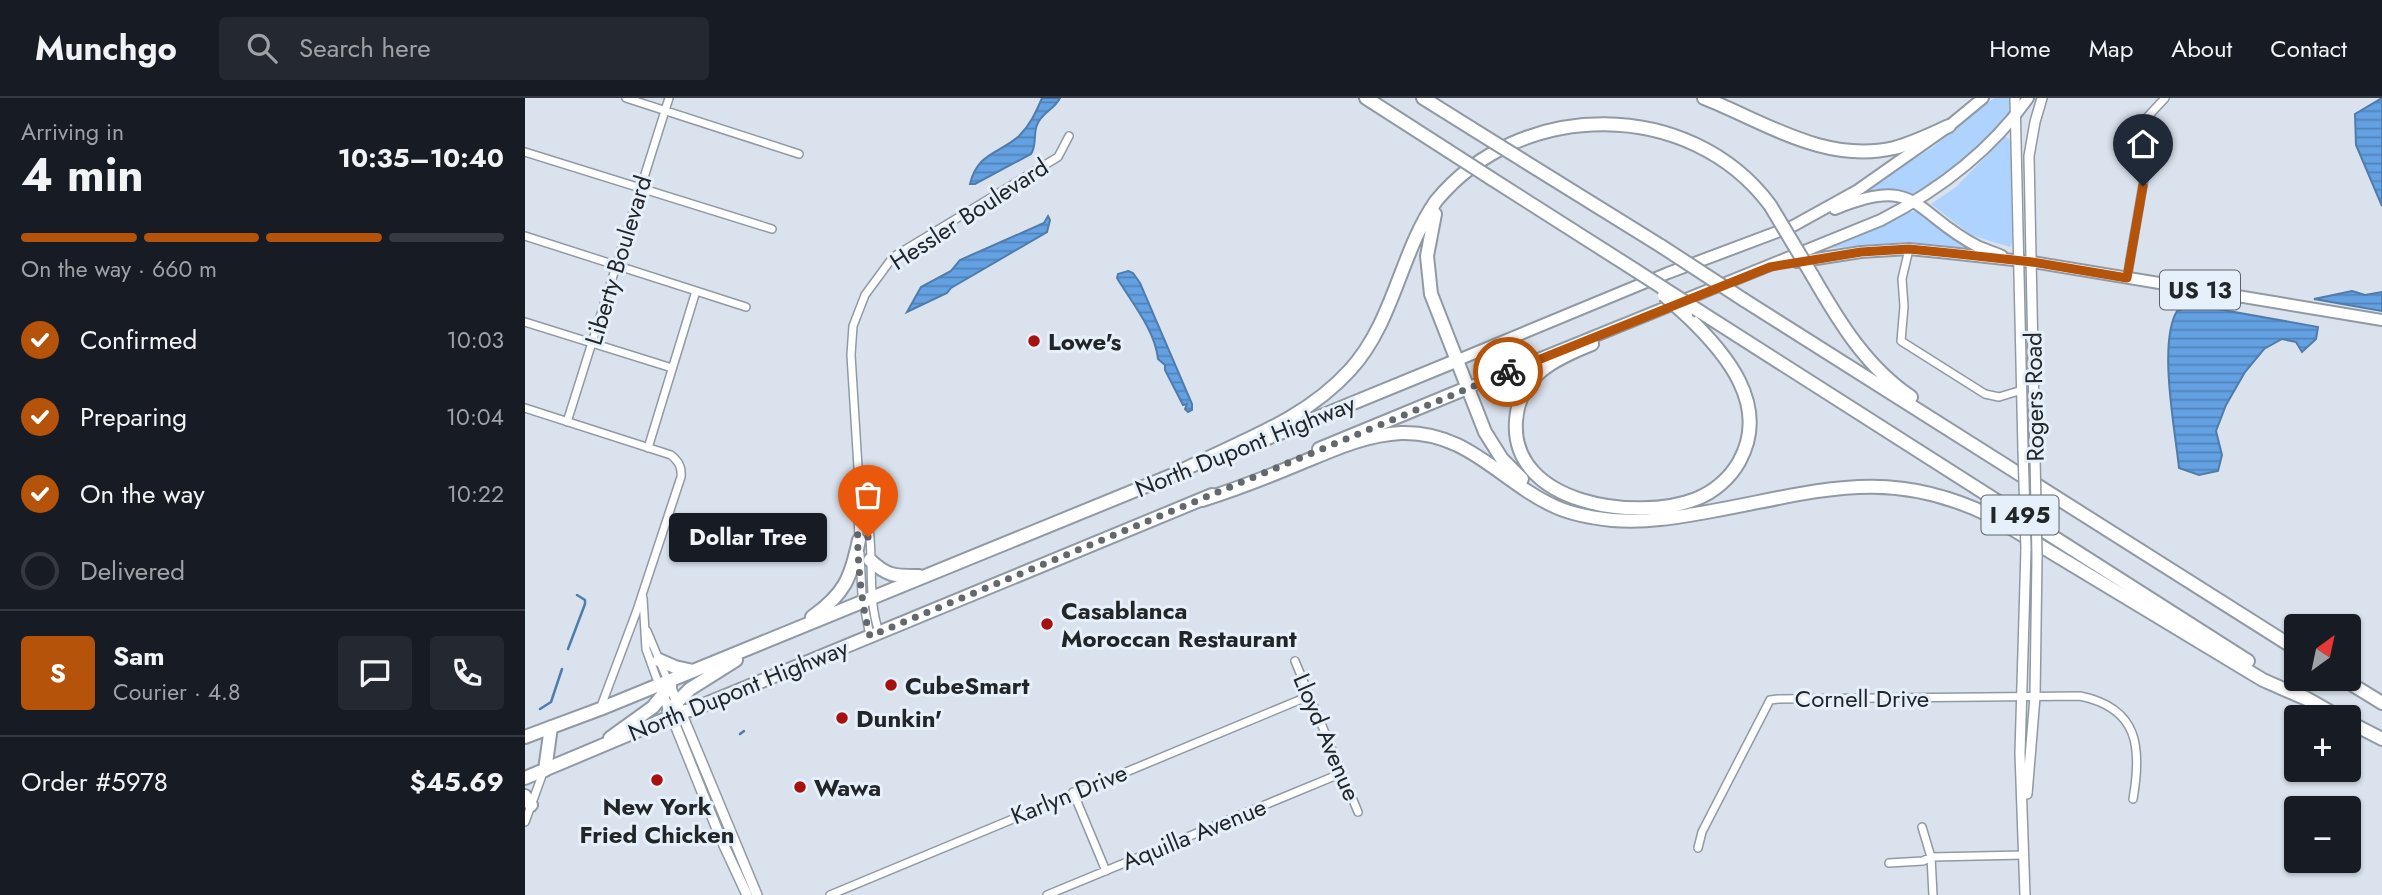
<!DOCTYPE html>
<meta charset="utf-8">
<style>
body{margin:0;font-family:Jost,sans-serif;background:#242831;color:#f1f3f6;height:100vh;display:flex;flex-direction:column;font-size:26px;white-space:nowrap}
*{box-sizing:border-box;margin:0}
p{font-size:23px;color:#9ea1a6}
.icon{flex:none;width:38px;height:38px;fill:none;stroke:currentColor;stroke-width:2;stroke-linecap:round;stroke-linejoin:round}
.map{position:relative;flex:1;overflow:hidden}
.panel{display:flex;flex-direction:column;background:#171b24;width:525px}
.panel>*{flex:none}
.needle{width:46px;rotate:33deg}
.tools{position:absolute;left:1759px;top:516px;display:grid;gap:14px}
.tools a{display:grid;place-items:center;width:77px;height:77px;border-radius:7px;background:#171b24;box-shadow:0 2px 5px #0004;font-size:35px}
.pin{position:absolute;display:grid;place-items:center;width:60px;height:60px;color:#fff;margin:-72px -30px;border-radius:50% 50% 50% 0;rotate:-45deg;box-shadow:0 0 7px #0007}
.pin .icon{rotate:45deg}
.courier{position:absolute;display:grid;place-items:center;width:70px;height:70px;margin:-35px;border:5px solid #b45309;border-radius:50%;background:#fff;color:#222;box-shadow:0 2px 9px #0007}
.bubble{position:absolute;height:49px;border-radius:7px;background:#171b24;box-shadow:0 2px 5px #0004;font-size:23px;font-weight:700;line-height:49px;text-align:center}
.summary em{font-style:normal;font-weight:700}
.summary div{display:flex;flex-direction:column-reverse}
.summary{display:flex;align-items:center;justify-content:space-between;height:119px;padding:0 21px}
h1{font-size:46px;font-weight:700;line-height:52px}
.bar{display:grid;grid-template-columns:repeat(4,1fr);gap:10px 7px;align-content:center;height:84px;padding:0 21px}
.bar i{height:9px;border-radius:5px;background:#363941}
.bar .active{background:#b45309}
.bar p{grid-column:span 4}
.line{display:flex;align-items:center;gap:18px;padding:0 21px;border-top:2px solid #363941}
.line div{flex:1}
.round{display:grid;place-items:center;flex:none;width:74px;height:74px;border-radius:7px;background:#242831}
ol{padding:0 21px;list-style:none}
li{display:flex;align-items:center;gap:21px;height:77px}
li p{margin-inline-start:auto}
li .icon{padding:7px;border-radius:50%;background:#b45309;color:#fff;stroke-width:4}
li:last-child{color:#9ea1a6}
li i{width:38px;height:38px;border:4px solid #363941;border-radius:50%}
header{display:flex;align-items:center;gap:42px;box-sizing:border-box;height:98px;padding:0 35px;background:#171b24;border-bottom:2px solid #363941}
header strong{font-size:33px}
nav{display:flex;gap:38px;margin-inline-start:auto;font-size:24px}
.search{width:490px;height:63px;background:#242831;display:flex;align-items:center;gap:18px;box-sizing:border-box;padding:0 24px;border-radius:7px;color:#9ea1a6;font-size:26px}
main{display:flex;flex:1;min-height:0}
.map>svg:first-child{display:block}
.grass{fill:#add3fe}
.water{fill:url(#water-rules);stroke:#507cab;stroke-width:2}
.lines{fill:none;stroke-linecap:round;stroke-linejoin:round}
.stream{stroke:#507cab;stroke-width:2.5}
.minor-casing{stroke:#919aa4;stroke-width:10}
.tertiary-casing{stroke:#919aa4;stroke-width:12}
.primary-casing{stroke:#919aa4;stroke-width:14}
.trunk-casing{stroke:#919aa4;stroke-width:16}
.motorway-casing{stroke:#919aa4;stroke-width:16}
.minor{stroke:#fff;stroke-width:7}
.tertiary{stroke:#fff;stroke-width:9}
.primary{stroke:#fff;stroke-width:10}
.trunk{stroke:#fff;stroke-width:12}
.motorway{stroke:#fff;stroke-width:12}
.tertiary-bridge-casing{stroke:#919aa4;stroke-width:12;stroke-linecap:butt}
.motorway-bridge-casing{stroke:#919aa4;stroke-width:16;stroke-linecap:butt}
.tertiary-bridge{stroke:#fff;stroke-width:9}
.motorway-bridge{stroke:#fff;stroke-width:12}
.done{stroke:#62686e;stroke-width:7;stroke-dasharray:0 12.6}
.route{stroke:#b45309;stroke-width:9}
.poi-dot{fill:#a61110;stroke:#e6f0fa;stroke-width:2.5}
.labels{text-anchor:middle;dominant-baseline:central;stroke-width:6;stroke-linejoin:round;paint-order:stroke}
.shield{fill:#e6f0fa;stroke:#5d6368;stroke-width:2}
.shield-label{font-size:23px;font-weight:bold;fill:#222629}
.street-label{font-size:24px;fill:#222629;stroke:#e6f0fa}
.poi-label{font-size:24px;font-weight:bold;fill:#222629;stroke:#e6f0fa;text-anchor:start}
</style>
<header>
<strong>Munchgo</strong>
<div class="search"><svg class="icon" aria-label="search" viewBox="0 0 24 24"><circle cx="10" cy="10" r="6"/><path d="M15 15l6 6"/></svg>Search here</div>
<nav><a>Home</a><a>Map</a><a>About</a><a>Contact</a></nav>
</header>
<main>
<section class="panel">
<div class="summary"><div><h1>4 min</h1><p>Arriving in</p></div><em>10:35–10:40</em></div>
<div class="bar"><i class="active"></i><i class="active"></i><i class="active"></i><i></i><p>On the way · 660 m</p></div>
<ol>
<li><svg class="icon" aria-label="check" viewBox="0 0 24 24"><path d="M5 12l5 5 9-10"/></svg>Confirmed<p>10:03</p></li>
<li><svg class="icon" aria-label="check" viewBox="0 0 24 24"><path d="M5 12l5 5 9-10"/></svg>Preparing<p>10:04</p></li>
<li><svg class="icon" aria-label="check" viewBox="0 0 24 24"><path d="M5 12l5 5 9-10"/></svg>On the way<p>10:22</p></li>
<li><i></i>Delivered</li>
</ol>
<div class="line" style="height:126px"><b class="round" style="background:#b45309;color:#fff">S</b><div><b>Sam</b><p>Courier · 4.8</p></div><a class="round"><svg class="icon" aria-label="chat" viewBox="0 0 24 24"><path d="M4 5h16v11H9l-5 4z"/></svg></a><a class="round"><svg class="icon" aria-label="phone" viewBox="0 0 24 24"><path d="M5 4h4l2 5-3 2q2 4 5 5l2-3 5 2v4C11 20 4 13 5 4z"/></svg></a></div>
<div class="line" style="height:91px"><div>Order #5978</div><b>$45.69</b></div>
</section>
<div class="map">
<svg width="1857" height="797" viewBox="0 0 1857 797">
<defs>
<pattern id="water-rules" width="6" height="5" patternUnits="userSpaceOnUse" patternTransform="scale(1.75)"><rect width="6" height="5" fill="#63a1e3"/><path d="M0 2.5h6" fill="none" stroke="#5183b8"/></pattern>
</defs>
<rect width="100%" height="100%" fill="#d9e2ed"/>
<path class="grass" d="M1469,0H1485L1484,16C1456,48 1423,74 1387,97C1372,91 1358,91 1342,93L1343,89L1407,50Z
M1480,39L1484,40L1486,46L1487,145L1485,149L1446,137L1406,106L1431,89Z
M1394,113L1444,148L1442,152L1380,144L1306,150L1360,127L1384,114Z"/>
<path class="water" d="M517,0H535C529,12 517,14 512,27C508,37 512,47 506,56L450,86H445C453,54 474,56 494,38C505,27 511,14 517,0Z
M1857,0V108L1831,47L1830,16Z
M523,118L525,122L522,134L426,190L422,195L382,214L396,189L426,173L435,162L519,125Z
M603,173L608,175L615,185L667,306V312L663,314L660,311L662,306L658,307L640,272V267L633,261C630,232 607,205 592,180L593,176Z
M1827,193L1840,197L1857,194V213L1789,201Z
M1670,207L1793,229L1791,241L1777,254L1771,244L1757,241L1739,251L1720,274L1701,307L1691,333L1697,357L1693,373L1674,377L1654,370C1650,331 1633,245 1652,213Z"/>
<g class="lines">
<path class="stream" d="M43,551L60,506V502L52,497
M15,611L26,604L37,571
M215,636L219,633"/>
<g class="minor-casing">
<path id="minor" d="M101,0L274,56
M0,54L247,131
M0,138L221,209
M1384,151L1377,181L1379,208L1376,243L1460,296L1474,299L1497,292
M1602,180L1619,81L1603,45L1613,29L1640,0
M0,224L147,270
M0,310L146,357C154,364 157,369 156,379L111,515L75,611
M42,324L144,0
M123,350L171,193
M336,401C354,441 339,492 354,534
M334,444L333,414L335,401L326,257L328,228L340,197L368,159L533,59L544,38
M335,456L337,497L345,538
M118,500L121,551L134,587
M122,533L143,583
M770,563L833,714
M548,694L581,773
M0,724L19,672
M1397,729L1406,759L1408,797
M1173,750L1177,734L1245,602L1253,601L1555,598C1614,610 1617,650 1608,701
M1364,765L1398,763L1406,759L1499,757
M305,797L784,598
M522,797L817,675"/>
</g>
<g class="tertiary-casing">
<path id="tertiary" d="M1490,0L1498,352
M1510,359L1504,58L1510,24L1517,0
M144,585L232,797
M136,592L196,741L222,797
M1502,696L1510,599L1512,458
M1500,797L1495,655L1501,451"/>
</g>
<g class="primary-casing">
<path id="primary" d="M1310,111C1394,76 1388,115 1452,148C1460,152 1469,154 1477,158
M1272,164L1336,154L1384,151L1424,155L1507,164L1857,222
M933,262L1143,175L1268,128L1333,92L1424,28L1458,0
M942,290L1356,122C1414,92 1465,54 1503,0"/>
</g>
<g class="trunk-casing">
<path id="trunk" d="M716,351L933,262
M794,351L942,290
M345,462C363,479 371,478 394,478
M287,519C320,496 326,479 334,442
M134,562L150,569L168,573
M144,612L165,591L211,562
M0,639L75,611L660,372
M85,640L128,609L145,588
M20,672L26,629
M0,680L157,614L169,611L687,397
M0,698L6,707"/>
</g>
<g class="motorway-casing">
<path id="motorway" d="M841,0L922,52
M898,0L946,30
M1179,0C1240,24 1300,66 1369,50C1388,45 1406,36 1424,28
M999,63L1136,148
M967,81L1110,172
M910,116L902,158L906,196L960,334L977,361L997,381
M1287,177C1313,222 1341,269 1386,299
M1219,202L1771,551
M1174,213L1723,563
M1065,242L1067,246C1030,261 994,277 991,323C985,407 1113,424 1171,401C1189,394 1205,380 1214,364C1246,307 1200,254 1161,217
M652,375C712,344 778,324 825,272C869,224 875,155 911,103C996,0 1165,0 1245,107
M677,402C709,392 740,380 771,367C806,353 838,337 876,335C944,333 975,384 1031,409C1049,417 1068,420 1087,422C1121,425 1154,419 1187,413C1293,394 1362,367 1466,418L1738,582L1786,603
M1818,581L1857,605
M1779,599L1816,620
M1824,624L1857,641"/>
</g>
<use href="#minor" class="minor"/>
<use href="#tertiary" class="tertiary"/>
<use href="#primary" class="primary"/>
<use href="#trunk" class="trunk"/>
<use href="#motorway" class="motorway"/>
<g class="tertiary-bridge-casing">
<path id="tertiary-bridge" d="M1498,352L1501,451
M1510,359L1512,458"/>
</g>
<g class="motorway-bridge-casing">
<path id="motorway-bridge" d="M946,30L999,63
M922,52L967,81
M1245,107L1287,177
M1136,148L1219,202
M1110,172L1174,213
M1139,197L1161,217"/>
</g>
<use href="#tertiary-bridge" class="tertiary-bridge"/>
<use href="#motorway-bridge" class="motorway-bridge"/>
</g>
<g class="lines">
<path class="done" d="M343,439L342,415L335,401C329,436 335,503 345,538L983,274"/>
<path class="route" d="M983,274L1245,169L1336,154L1384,151L1424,155L1507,164L1602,180L1618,88"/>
</g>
<g class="poi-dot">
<circle cx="509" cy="243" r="7"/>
<circle cx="522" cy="526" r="7"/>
<circle cx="366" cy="587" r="7"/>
<circle cx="317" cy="620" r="7"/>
<circle cx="132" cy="682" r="7"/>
<circle cx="275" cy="689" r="7"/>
</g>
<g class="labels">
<g class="shield">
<rect x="1635" y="172.5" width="80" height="39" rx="5"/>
<rect x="1456.5" y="397.5" width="77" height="39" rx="5"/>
</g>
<g class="shield-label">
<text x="1675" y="192">US 13</text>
<text x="1495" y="417">I 495</text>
</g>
<g class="street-label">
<text transform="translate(444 116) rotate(-33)">Hessler Boulevard</text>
<text transform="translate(93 162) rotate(-73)">Liberty Boulevard</text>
<text transform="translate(1509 299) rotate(-91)">Rogers Road</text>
<text transform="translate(720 348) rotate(-22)">North Dupont Highway</text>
<text transform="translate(213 592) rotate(-22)">North Dupont Highway</text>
<text x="1337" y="600">Cornell Drive</text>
<text transform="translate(802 639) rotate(67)">Lloyd Avenue</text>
<text transform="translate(544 696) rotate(-22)">Karlyn Drive</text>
<text transform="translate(669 736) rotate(-22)">Aquilla Avenue</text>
</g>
<g class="poi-label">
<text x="523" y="243">Lowe's</text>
<text x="536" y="512">Casablanca<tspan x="536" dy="28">Moroccan Restaurant</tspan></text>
<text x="380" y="587">CubeSmart</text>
<text x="331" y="620">Dunkin'</text>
<text x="289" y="689">Wawa</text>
<text x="132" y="708" text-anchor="middle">New York<tspan x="132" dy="28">Fried Chicken</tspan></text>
</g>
</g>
</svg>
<div class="tools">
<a><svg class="needle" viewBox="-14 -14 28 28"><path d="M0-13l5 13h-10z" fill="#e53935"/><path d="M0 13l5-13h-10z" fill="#9ea1a6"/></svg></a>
<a>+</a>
<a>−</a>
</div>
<div class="pin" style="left:343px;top:439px;background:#ea580c"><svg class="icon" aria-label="bag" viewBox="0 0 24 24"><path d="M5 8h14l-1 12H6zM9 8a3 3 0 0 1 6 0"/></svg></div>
<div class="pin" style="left:1618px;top:88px;background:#1f2937"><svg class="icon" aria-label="home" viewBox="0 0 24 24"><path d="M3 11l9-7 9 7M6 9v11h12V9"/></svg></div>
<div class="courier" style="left:983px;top:274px"><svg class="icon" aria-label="bike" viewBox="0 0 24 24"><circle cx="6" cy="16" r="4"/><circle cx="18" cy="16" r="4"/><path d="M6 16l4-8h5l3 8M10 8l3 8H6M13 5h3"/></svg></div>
<div class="bubble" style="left:144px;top:415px;width:158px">Dollar Tree</div>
</div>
</main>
